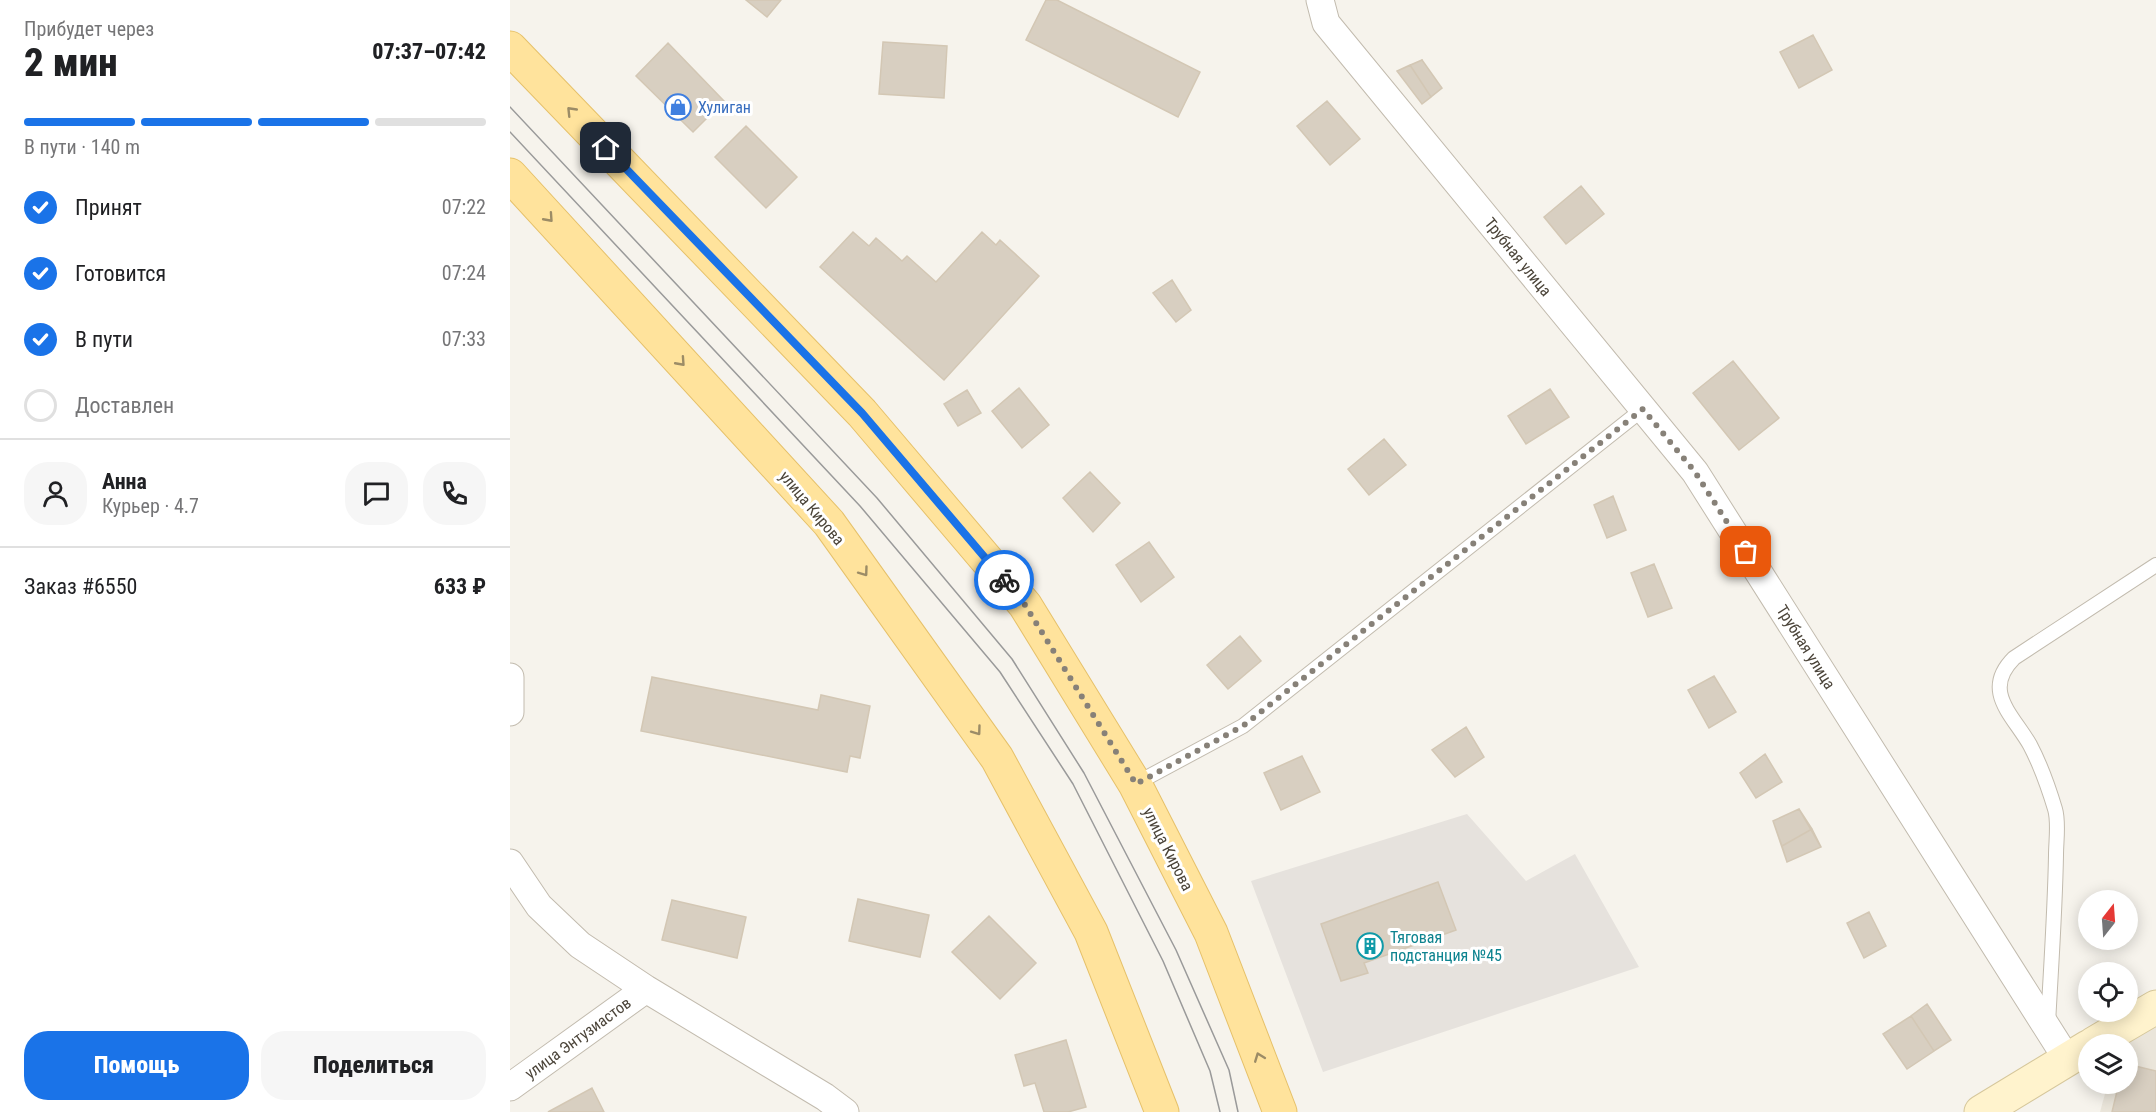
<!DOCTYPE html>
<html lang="ru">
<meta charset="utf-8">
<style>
body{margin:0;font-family:"Roboto Condensed",sans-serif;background:#f6f6f6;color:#202124;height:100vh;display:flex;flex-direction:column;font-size:22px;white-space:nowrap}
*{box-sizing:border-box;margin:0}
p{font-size:20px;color:#757577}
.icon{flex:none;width:33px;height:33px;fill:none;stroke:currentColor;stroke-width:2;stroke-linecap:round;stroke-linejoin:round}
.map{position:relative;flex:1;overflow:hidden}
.sheet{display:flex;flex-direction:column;background:#fff;width:510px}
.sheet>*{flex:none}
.needle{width:39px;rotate:17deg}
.controls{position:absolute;left:1568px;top:890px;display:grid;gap:12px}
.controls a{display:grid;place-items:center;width:60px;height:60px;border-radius:50%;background:#fff;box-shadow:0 3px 15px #0003;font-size:30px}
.pin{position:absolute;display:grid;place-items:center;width:51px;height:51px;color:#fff;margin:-26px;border-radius:12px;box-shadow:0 3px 9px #0006}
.courier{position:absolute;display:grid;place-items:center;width:60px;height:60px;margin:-30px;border:4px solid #1a73e8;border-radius:50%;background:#fff;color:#222;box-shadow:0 2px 8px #0007}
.summary em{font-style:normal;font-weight:800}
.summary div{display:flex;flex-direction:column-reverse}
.summary{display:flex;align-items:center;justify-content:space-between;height:102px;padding:0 24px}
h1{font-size:39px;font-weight:800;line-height:45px}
.bar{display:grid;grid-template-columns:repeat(4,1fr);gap:9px 6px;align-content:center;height:72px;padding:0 24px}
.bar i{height:8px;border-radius:4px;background:#e0e0e0}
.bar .on{background:#1a73e8}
.bar p{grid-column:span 4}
.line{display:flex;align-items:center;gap:15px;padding:0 24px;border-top:2px solid #e0e0e0}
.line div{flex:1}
.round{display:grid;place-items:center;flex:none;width:63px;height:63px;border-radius:24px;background:#f6f6f6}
ol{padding:0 24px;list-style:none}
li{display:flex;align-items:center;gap:18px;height:66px}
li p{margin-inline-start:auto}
li .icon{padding:6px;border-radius:50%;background:#1a73e8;color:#fff;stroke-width:4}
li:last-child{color:#757577}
li i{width:33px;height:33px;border:3px solid #e0e0e0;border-radius:50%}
.primary-button{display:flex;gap:12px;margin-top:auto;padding:12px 24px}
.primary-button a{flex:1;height:69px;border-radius:24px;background:#1a73e8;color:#fff;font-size:24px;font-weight:800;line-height:69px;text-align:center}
.primary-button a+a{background:#f6f6f6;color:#202124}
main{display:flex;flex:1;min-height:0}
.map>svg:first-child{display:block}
.residential{fill:#eae5da}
.industrial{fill:#e6e2dd}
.building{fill:#d8cfc1;stroke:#d3c7b4;stroke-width:1.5}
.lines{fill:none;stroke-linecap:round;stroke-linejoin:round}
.lane-casing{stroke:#c2bbae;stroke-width:16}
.street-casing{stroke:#c2bbae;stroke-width:29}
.secondary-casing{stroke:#d6c79b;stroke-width:35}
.primary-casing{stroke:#e6c16a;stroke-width:35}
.lane{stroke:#fff;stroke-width:14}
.street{stroke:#fff;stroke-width:27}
.secondary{stroke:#fff3cd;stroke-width:33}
.primary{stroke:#ffe39c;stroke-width:33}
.tram{stroke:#9a9a9a;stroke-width:1.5}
.oneway{stroke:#9c8c66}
.done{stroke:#878178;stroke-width:6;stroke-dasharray:0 10.8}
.route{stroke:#1a73e8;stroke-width:8}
.labels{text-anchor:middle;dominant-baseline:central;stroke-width:6;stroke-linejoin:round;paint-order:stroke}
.shop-label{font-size:16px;fill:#366cbe;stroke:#fff;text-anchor:start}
.street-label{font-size:16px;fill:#4b4439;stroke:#fff}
.culture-label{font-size:16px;fill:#0d838f;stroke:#fff;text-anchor:start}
</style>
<main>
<section class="sheet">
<div class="summary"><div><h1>2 мин</h1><p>Прибудет через</p></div><em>07:37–07:42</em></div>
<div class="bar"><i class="on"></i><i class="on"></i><i class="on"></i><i></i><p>В пути · 140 m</p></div>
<ol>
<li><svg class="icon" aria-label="check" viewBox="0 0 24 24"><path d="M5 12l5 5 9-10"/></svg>Принят<p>07:22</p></li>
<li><svg class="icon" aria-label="check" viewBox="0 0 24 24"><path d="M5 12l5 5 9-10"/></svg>Готовится<p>07:24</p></li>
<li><svg class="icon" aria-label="check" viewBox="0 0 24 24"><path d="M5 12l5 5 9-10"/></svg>В пути<p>07:33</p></li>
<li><i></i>Доставлен</li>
</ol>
<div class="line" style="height:108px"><a class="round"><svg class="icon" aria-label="person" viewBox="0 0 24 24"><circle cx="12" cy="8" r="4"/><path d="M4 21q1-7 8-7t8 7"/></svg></a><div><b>Анна</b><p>Курьер · 4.7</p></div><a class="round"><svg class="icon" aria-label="chat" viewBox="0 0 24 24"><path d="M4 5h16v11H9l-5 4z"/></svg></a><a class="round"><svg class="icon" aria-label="phone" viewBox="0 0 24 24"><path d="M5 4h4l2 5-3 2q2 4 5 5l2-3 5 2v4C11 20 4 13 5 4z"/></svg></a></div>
<div class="line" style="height:78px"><div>Заказ #6550</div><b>633 ₽</b></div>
<div class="primary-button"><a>Помощь</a><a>Поделиться</a></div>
</section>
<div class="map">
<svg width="1646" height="1112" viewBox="0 0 1646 1112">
<rect width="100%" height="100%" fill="#f6f3ec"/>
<path class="residential" d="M1646,1022V1112H1590L1598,1083H1617V1044H1609Z"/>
<path class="industrial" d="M957,814L1016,881L1065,854L1129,967L813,1072L741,881Z"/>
<path class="building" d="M236,0H271L257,17Z
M536,0H547L690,72L668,117L516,40Z
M1303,35L1322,70L1289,88L1270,52Z
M373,42L437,46L434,98L369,94Z
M158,43L214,101L183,132L126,76Z
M912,60L932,88L921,97L900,65Z
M912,60L932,88L912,104L887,71Z
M900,65L921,97L912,104L887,71Z
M817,101L850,139L820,165L787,126Z
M236,126L287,177L256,208L205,157Z
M1071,186L1094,214L1056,244L1034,217Z
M343,232L359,246L366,238L392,261L397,256L426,282L472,232L486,245L490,240L529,276L434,380L310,267Z
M662,280L681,310L666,322L643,293Z
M1223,361L1269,418L1229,450L1183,393Z
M509,388L539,425L512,448L482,411Z
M1040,389L1059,417L1016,444L998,416Z
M457,390L471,413L448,426L434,404Z
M874,439L896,465L859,495L838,469Z
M580,472L610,503L583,532L553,498Z
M1103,496L1116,530L1097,538L1084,505Z
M639,542L664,577L631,602L606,565Z
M1144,564L1162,608L1138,617L1121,573Z
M730,636L751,661L718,689L697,665Z
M1204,676L1226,712L1199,728L1178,690Z
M142,677L308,710L311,695L360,706L350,758L340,756L337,772L131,731Z
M956,727L974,757L945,777L922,750Z
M1255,754L1272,782L1246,798L1230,773Z
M792,756L810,792L771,810L754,773Z
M1289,809L1311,847L1277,862L1263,821Z
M1289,809L1302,829L1272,846L1263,821Z
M1302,829L1311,847L1277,862L1272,846Z
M928,882L946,930L854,963L858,973L831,981L811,924Z
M348,899L419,915L410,957L339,941Z
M162,900L236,917L227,958L152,940Z
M1359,912L1376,946L1354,958L1337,923Z
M479,916L526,963L490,999L442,952Z
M1417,1004L1441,1040L1424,1051L1401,1016Z
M1401,1016L1424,1051L1397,1069L1373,1034Z
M556,1040L576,1107L558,1112H534L525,1083L514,1086L505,1055Z
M1617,1064L1646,1071V1112H1602L1609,1083H1617Z
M82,1088L94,1112H38Z"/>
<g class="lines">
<g class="lane-casing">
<path id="lane" d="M625,784L733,726L1133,409
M1538,1024C1541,967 1545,911 1546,855C1546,841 1549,822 1545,809C1539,789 1530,764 1520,745C1503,715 1471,691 1504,658L1646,565"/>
</g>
<g class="street-casing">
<path id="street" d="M810,0L816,23L1185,472L1557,1059
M0,677V712
M0,863L29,906L70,945L136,989L315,1097L335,1112
M0,1087L136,989"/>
</g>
<g class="secondary-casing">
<path id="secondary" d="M1583,1044L1646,1007
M1471,1112L1578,1047"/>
</g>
<g class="primary-casing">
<path id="primary" d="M0,48L352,413L515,605L625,784L701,933L770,1112
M0,175L319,523L487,758L581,932L652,1112"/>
</g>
<use href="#lane" class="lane"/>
<use href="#street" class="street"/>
<use href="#secondary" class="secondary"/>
<use href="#primary" class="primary"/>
<path class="tram" d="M0,107L367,498L502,659L574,773L666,950L719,1070L728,1112
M0,132L350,506L490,672L563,784L653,961L700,1071L710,1112"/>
</g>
<defs><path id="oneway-chevron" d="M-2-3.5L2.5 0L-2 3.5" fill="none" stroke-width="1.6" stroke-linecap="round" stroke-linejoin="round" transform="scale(1.5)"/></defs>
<g class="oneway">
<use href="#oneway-chevron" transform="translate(61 111) rotate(-134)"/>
<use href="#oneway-chevron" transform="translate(39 218) rotate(48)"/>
<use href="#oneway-chevron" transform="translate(171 362) rotate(48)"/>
<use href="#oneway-chevron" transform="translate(354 572) rotate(54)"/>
<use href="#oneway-chevron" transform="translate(467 731) rotate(54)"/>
<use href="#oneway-chevron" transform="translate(749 1057) rotate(-111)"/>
</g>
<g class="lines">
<path class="done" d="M494,580L515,605L626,784L733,726L1133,409L1185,472L1236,552"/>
<path class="route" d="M96,148L352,413L494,580"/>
</g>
<defs>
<g id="shop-ring" transform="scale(1.35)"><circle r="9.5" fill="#fff" stroke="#3f7fe0" stroke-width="1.5"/><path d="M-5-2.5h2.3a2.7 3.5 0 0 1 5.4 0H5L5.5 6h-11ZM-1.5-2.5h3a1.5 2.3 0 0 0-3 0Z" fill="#3f7fe0"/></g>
<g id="building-ring" transform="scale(1.35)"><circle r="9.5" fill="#fff" stroke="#0f9aa8" stroke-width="1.5"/><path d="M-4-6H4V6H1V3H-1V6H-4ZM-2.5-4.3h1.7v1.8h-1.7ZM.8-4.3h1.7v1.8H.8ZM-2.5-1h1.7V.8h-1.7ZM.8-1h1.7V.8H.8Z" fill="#0f9aa8"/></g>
</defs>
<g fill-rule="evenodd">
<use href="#shop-ring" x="168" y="107"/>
<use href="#building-ring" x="860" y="946"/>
</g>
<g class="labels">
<g class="shop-label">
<text x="188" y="107">Хулиган</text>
</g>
<g class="street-label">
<text transform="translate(1008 257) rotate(51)">Трубная улица</text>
<text transform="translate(302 508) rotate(50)">улица Кирова</text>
<text transform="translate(1296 647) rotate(58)">Трубная улица</text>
<text transform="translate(658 849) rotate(63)">улица Кирова</text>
<text transform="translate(68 1038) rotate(-36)">улица Энтузиастов</text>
</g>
<g class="culture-label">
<text x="880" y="937">Тяговая<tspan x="880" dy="18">подстанция №45</tspan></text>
</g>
</g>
</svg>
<div class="controls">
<a><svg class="needle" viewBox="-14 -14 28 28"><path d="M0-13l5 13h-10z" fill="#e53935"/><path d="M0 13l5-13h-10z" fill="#757577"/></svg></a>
<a><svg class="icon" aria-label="locate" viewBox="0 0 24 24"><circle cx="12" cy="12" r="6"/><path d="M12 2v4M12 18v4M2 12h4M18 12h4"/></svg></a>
<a><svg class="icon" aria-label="layers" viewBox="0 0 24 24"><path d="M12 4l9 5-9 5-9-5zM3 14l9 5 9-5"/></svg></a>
</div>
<div class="pin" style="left:1236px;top:552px;background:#ea580c"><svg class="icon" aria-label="bag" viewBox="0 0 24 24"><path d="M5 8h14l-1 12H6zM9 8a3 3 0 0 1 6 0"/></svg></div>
<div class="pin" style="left:96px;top:148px;background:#1f2937"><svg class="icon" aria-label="home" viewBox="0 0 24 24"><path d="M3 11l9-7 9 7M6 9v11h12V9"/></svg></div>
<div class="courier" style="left:494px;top:580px"><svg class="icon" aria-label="bike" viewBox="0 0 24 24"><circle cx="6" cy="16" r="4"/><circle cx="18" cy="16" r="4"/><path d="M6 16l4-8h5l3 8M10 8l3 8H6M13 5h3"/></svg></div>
</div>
</main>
